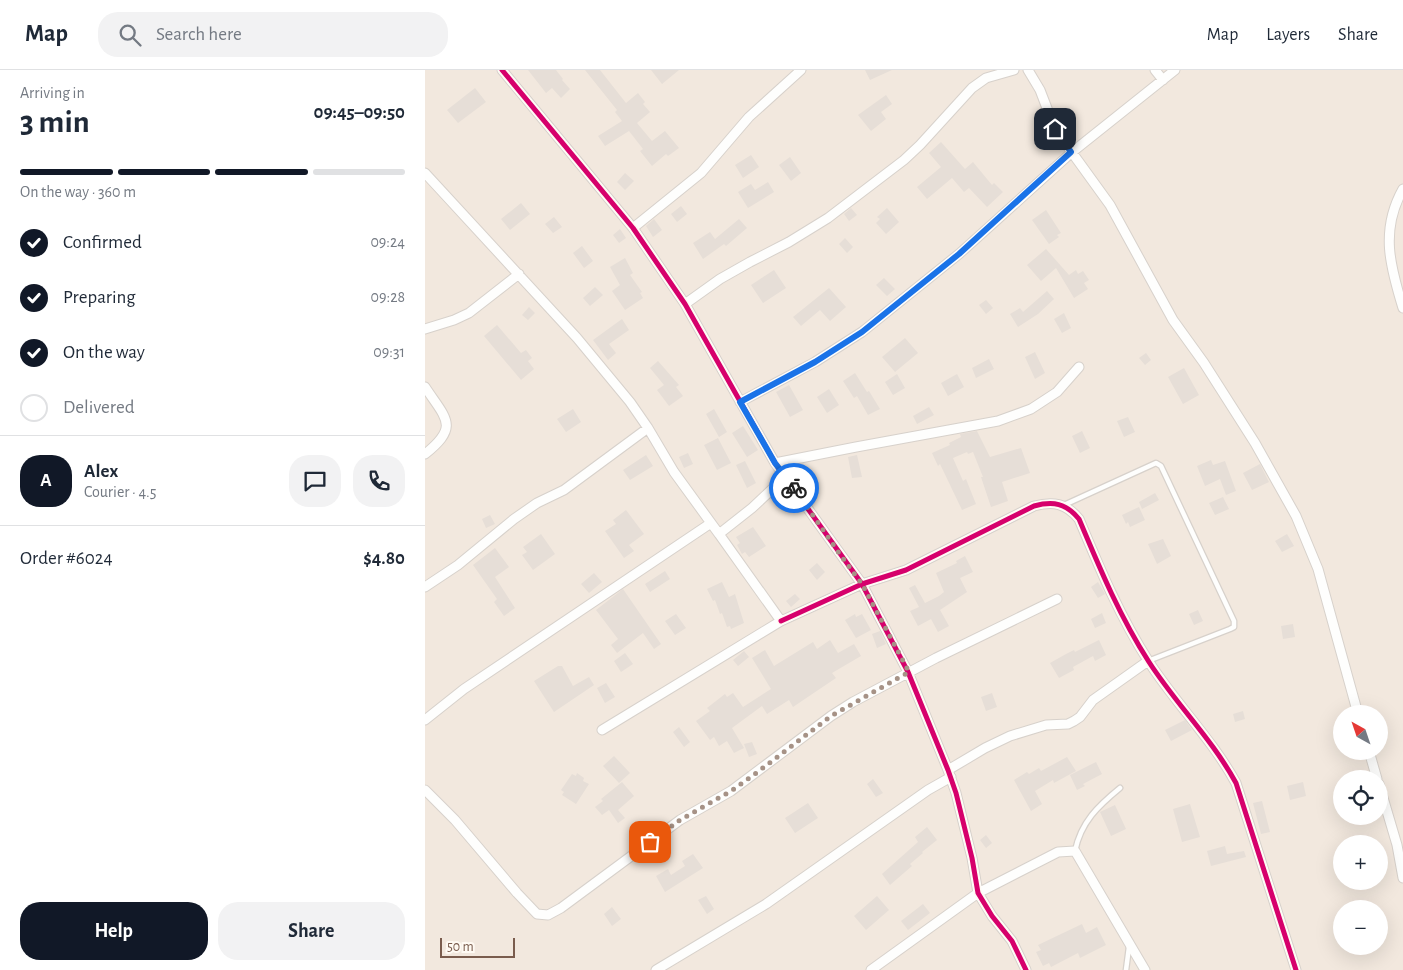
<!DOCTYPE html>
<meta charset="utf-8">
<style>
body{margin:0;font-family:"Alegreya Sans",sans-serif;background:#f2f2f3;color:#1f2937;height:100vh;display:flex;flex-direction:column;font-size:19px;white-space:nowrap}
*{box-sizing:border-box;margin:0}
p{font-size:16px;color:#747a83}
.icon{flex:none;width:28px;height:28px;fill:none;stroke:currentColor;stroke-width:2;stroke-linecap:round;stroke-linejoin:round}
.map{position:relative;flex:1;overflow:hidden}
.sheet{display:flex;flex-direction:column;background:#fff;width:425px}
.sheet>*{flex:none}
.needle{width:32px;rotate:320deg}
.tools{position:absolute;left:908px;top:635px;display:grid;gap:10px}
.tools a{display:grid;place-items:center;width:55px;height:55px;border-radius:50%;background:#fff;box-shadow:0 5px 20px #0002;font-size:25px}
.scale{position:absolute;left:15px;bottom:12px;width:75px;box-sizing:border-box;padding-left:5px;border:2px solid #7a5c4d;border-top:0;font-size:14px;line-height:18px;white-space:nowrap;color:#7a5c4d;-webkit-text-stroke:4px #fffaf3;paint-order:stroke}
.pin{position:absolute;display:grid;place-items:center;width:42px;height:42px;color:#fff;margin:-21px;border-radius:10px;box-shadow:0 2px 8px #0006}
.courier{position:absolute;display:grid;place-items:center;width:50px;height:50px;margin:-25px;border:4px solid #1a73e8;border-radius:50%;background:#fff;color:#222;box-shadow:0 1px 6px #0007}
.summary em{font-style:normal;font-weight:700}
.summary div{display:flex;flex-direction:column-reverse}
.summary{display:flex;align-items:center;justify-content:space-between;height:85px;padding:0 20px}
h1{font-size:32px;font-weight:700;line-height:38px}
.bar{display:grid;grid-template-columns:repeat(4,1fr);gap:8px 5px;align-content:center;height:60px;padding:0 20px}
.bar i{height:6px;border-radius:4px;background:#e0e1e3}
.bar .active{background:#111827}
.bar p{grid-column:span 4}
.line{display:flex;align-items:center;gap:12px;padding:0 20px;border-top:1px solid #e0e1e3}
.line div{flex:1}
.round{display:grid;place-items:center;flex:none;width:52px;height:52px;border-radius:20px;background:#f2f2f3}
ol{padding:0 20px;list-style:none}
li{display:flex;align-items:center;gap:15px;height:55px}
li p{margin-inline-start:auto}
li .icon{padding:5px;border-radius:50%;background:#111827;color:#fff;stroke-width:4}
li:last-child{color:#747a83}
li i{width:28px;height:28px;border:2px solid #e0e1e3;border-radius:50%}
.primary-button{display:flex;gap:10px;margin-top:auto;padding:10px 20px}
.primary-button a{flex:1;height:58px;border-radius:20px;background:#111827;color:#fff;font-size:20px;font-weight:700;line-height:58px;text-align:center}
.primary-button a+a{background:#f2f2f3;color:#1f2937}
header{display:flex;align-items:center;gap:30px;box-sizing:border-box;height:70px;padding:0 25px;background:#fff;border-bottom:1px solid #e0e1e3}
header strong{font-size:24px}
nav{display:flex;gap:28px;margin-inline-start:auto;font-size:18px}
.search{width:350px;height:45px;background:#f2f2f3;display:flex;align-items:center;gap:12px;box-sizing:border-box;padding:0 18px;border-radius:20px;color:#747a83;font-size:19px}
main{display:flex;flex:1;min-height:0}
.map>svg:first-child{display:block}
.residential{fill:#f2e8de;fill-rule:evenodd}
.building{fill:#e6ded7}
.lines{fill:none;stroke-linecap:round;stroke-linejoin:round}
.service-casing{stroke:#d7d1cb;stroke-width:7}
.minor-casing{stroke:#d7d1cb;stroke-width:11}
.service{stroke:#fefefd;stroke-width:4.5}
.minor{stroke:#fefefd;stroke-width:9}
.cycleway-casing{stroke:#fffaf3;stroke-width:8}
.cycleway{stroke:#d6006c;stroke-width:5}
.done{stroke:#a69286;stroke-width:5;stroke-dasharray:0 9}
.route{stroke:#1a73e8;stroke-width:6}
</style>
<header>
<strong>Map</strong>
<div class="search"><svg class="icon" aria-label="search" viewBox="0 0 24 24"><circle cx="10" cy="10" r="6"/><path d="M15 15l6 6"/></svg>Search here</div>
<nav><a>Map</a><a>Layers</a><a>Share</a></nav>
</header>
<main>
<section class="sheet">
<div class="summary"><div><h1>3 min</h1><p>Arriving in</p></div><em>09:45–09:50</em></div>
<div class="bar"><i class="active"></i><i class="active"></i><i class="active"></i><i></i><p>On the way · 360 m</p></div>
<ol>
<li><svg class="icon" aria-label="check" viewBox="0 0 24 24"><path d="M5 12l5 5 9-10"/></svg>Confirmed<p>09:24</p></li>
<li><svg class="icon" aria-label="check" viewBox="0 0 24 24"><path d="M5 12l5 5 9-10"/></svg>Preparing<p>09:28</p></li>
<li><svg class="icon" aria-label="check" viewBox="0 0 24 24"><path d="M5 12l5 5 9-10"/></svg>On the way<p>09:31</p></li>
<li><i></i>Delivered</li>
</ol>
<div class="line" style="height:90px"><b class="round" style="background:#111827;color:#fff">A</b><div><b>Alex</b><p>Courier · 4.5</p></div><a class="round"><svg class="icon" aria-label="chat" viewBox="0 0 24 24"><path d="M4 5h16v11H9l-5 4z"/></svg></a><a class="round"><svg class="icon" aria-label="phone" viewBox="0 0 24 24"><path d="M5 4h4l2 5-3 2q2 4 5 5l2-3 5 2v4C11 20 4 13 5 4z"/></svg></a></div>
<div class="line" style="height:65px"><div>Order #6024</div><b>$4.80</b></div>
<div class="primary-button"><a>Help</a><a>Share</a></div>
</section>
<div class="map">
<svg width="978" height="900" viewBox="0 0 978 900">
<rect width="100%" height="100%" fill="#f9f5f0"/>
<path class="residential" d="M0,0H978V900H0ZM916,644H954V681H916ZM916,709H954V746H916ZM916,774H954V811H916ZM916,839H954V876H916Z"/>
<path class="building" d="M103,0H131L138,9L137,10L145,19L136,28L127,18L121,23Z
M160,0H175L201,33L213,23L220,32L218,34L225,42L212,53L227,71L240,61L254,78L243,86L241,84L227,96L215,81L218,79L204,61L180,76L173,66L197,51L190,42L192,40Z
M226,0H254L237,14Z
M440,0H467L445,10Z
M50,18L61,32L33,53L22,40Z
M461,25L467,34L456,42L461,49L446,61L433,45Z
M516,72L540,99L548,92L567,115L569,113L578,122L562,137L544,118L539,122L527,108L502,129L492,117L516,97L504,83Z
M326,85L334,97L318,108L310,95Z
M365,87L376,103L366,111L354,95Z
M200,103L209,111L200,120L192,112Z
M343,112L349,122L323,138L313,122L326,114L330,120Z
M96,133L105,144L85,160L76,149Z
M256,136L262,144L252,152L246,144Z
M426,138L432,145L424,151L419,144Z
M462,138L474,152L461,164L451,153L455,149L452,147Z
M621,140L636,163L632,165L634,167L624,174L607,150Z
M129,147L137,157L128,163L120,154Z
M229,149L237,160L228,167L221,156Z
M314,149L322,158L301,176L299,174L278,189L268,173L285,162L290,169Z
M195,159L201,168L194,173L188,165Z
M420,168L428,177L422,183L414,174Z
M157,176L168,191L159,198L148,183Z
M621,179L644,205L651,200L653,204L658,201L664,210L659,213L663,219L649,228L631,198L616,211L602,195Z
M200,188L208,203L205,205L217,222L215,223L218,228L200,240L187,221L195,215L185,197Z
M349,200L361,218L338,233L326,215Z
M459,208L470,219L462,226L451,215Z
M170,217L178,225L165,236L158,228Z
M404,218L421,237L405,251L395,240L376,256L368,247Z
M622,221L629,229L613,244L593,257L585,244L595,238L598,242Z
M561,230L568,238L561,244L554,235Z
M104,237L110,243L103,250L97,245Z
M639,243L646,258L637,263L629,249Z
M197,249L204,260L184,274L191,283L183,290L168,270Z
M72,255L96,283L101,280L107,288L103,291L109,299L96,310L59,266Z
M480,268L493,283L470,302L457,287Z
M610,282L620,303L610,309L600,287Z
M721,283L726,290L720,295L714,288Z
M564,289L569,299L551,308L547,298Z
M233,291L254,315L251,317L258,326L244,336L232,320L239,315L225,298Z
M759,298L774,325L758,334L743,307Z
M430,303L442,322L444,321L455,339L443,345L432,326L429,328L418,311Z
M472,304L480,318L468,325L460,312Z
M532,304L539,317L523,326L516,313Z
M364,315L378,340L365,347L351,322Z
M404,319L414,335L402,343L392,327Z
M504,337L509,345L492,354L488,346Z
M148,339L156,352L141,362L132,349Z
M289,339L302,362L294,367L281,344Z
M703,347L710,362L699,367L692,351Z
M318,356L333,380L322,387L307,363Z
M552,361L565,387L596,378L605,403L577,412L583,431L566,437L556,407H558L548,382L543,384L542,382L528,388L538,411L541,409L551,434L537,440L515,394L513,396L507,383L525,375L524,373L536,367L535,364Z
M657,361L665,378L655,383L647,366Z
M293,368L306,393L292,400L279,375Z
M263,383L268,394L259,398L254,387Z
M221,385L228,396L205,410L198,400Z
M432,385L437,407L427,408L423,387Z
M786,390L788,395L800,391L811,421L801,425L795,409L780,416L772,396Z
M320,391L331,413L322,418L311,395Z
M835,394L844,412L827,420L818,403Z
M730,423L734,430L717,439L714,432Z
M798,427L804,439L790,445L784,433Z
M714,437L720,450L705,457L703,452L701,454L697,445Z
M201,440L219,464L204,475L209,481L199,488L180,461L191,454L188,450Z
M65,445L70,454L61,458L57,449Z
M328,457L341,476L324,487L320,482L317,484L312,475L315,473L311,467Z
M116,464L130,484L108,500L97,485L102,482L98,477Z
M862,464L869,476L857,482L850,471Z
M738,469L746,486L732,494L723,474Z
M70,478L84,497L70,507L90,538L79,546L69,532L72,529L48,495Z
M540,486L548,502L535,508L542,522L515,540L524,556L513,562L506,549L493,556L485,541L494,537L484,518L490,515L500,533L514,526L519,522L511,503L532,493L531,491Z
M392,493L400,502L392,510L384,500Z
M240,501L245,509L225,522L220,514Z
M169,503L177,512L164,523L156,514Z
M297,512L304,527L310,524L319,553L306,559L305,556L302,557L297,543L295,544L290,530L288,531L282,519Z
M673,512L680,524L673,528L666,517Z
M198,519L236,574L229,579L218,563L192,583L186,575L193,569L171,540Z
M370,524L375,529L366,537L361,531Z
M773,540L778,551L769,555L764,544Z
M677,543L681,553L670,558L666,549Z
M251,544L261,558L250,565L240,551Z
M430,544L431,547L437,544L446,560L431,568L420,550Z
M868,554L870,567L858,569L856,556Z
M455,561L461,574L452,578L447,564Z
M405,570L413,583L429,574L436,586L407,603L411,608L368,637L364,630L342,644L337,636L307,658L319,678L309,683L302,671L294,676L289,667L285,670L271,651L285,641L282,638L300,624L302,627L308,623L318,637L346,619L327,588L340,580L349,596L388,572L392,579Z
M674,570L681,585L670,591L668,586L648,597L649,600L634,608L625,593L641,584L649,580L650,582Z
M319,581L324,587L313,596L308,590Z
M200,583L208,594L196,602L189,591Z
M133,596H137L148,616L164,607L169,615L129,642L109,611Z
M181,613L190,627L180,633L172,618Z
M567,623L572,637L561,641L556,627Z
M818,641L820,649L810,652L808,644Z
M760,650L767,660L746,671L740,660Z
M254,657L265,672L259,677L248,662Z
M327,672L332,684L324,687L319,674Z
M189,686L205,703L194,713L178,696Z
M642,687L651,701L629,713L628,710L610,721L617,734L606,741L589,710L602,702L604,704L614,698L616,701Z
M671,692L677,704L658,714L660,716L652,720L645,705Z
M152,703L159,708L158,711L164,714L151,734L137,725L139,722L136,720L147,704L151,706Z
M448,709L458,723L451,727L442,714Z
M197,712L209,726L193,740L200,748L193,753L184,740L177,745L170,737L178,731L176,729Z
M878,712L881,726L865,730L862,716Z
M837,731L845,762L836,764L828,733Z
M383,733L393,748L370,763L360,748Z
M765,734L775,767L757,772L748,739Z
M690,735L701,759L686,766L675,742Z
M502,757L512,770L497,782L498,783L485,794L487,796L465,815L457,804L493,772L490,767Z
M561,765L567,773L561,778L555,770Z
M800,776L802,784L819,781L821,787L786,796L782,781Z
M268,784L278,798L240,822L231,806L243,799L246,805L260,796L257,791Z
M281,826L289,839L282,844L273,830Z
M452,826L464,840L441,860L429,846Z
M498,834L505,843L483,860L476,851Z
M187,837L196,849L187,856L179,844Z
M657,854L661,863L672,857L681,875L655,888L653,883L626,897L624,893L618,896L611,882L616,880L613,875Z"/>
<g class="lines">
<g class="service-casing">
<path id="service" d="M639,435L731,393L736,396L809,551V557L805,559L723,591
M650,781C656,752 673,736 695,718
M701,900L704,877"/>
</g>
<g class="minor-casing">
<path id="minor" d="M77,0L208,158L260,234L350,393L437,514L483,602L523,700L531,723L547,788L553,823L567,846L587,871L601,900
M603,0L615,20L630,59L685,135L748,250L779,293L830,373L871,446L893,499L933,644
M730,0L738,10
M0,103L152,268L205,332L223,358L249,402L294,464L327,438L361,406
M978,119C955,160 965,196 978,238
M208,158L276,103L324,47L376,0
M260,234L295,209L325,192L364,172L403,148L479,90L495,75L547,18L561,8L589,0
M0,259L29,250L44,243L94,204
M0,317C21,349 35,356 0,384
M315,332L390,292L437,262L534,184L646,83L750,0
M350,393L431,377L573,351L606,339L632,322L654,297
M0,517L33,495L89,449L112,433L139,420L223,358
M356,551L437,514L481,500L609,436C628,431 641,433 654,449C675,499 695,547 724,592C751,634 787,669 811,713L871,900
M0,650L39,619L286,453
M177,660L356,551L294,464
M944,681L952,709
M523,700L560,678L585,666L621,655L643,654L649,651L655,647L668,630L723,591
M954,714L972,775L978,808
M0,720L30,750L92,823L112,844L123,845L136,838L255,750L306,721L406,646L428,632L511,588L632,529
M231,900L341,834L503,720L526,707
M446,900L553,823L633,782L650,781L720,900"/>
</g>
<use href="#service" class="service"/>
<use href="#minor" class="minor"/>
<g class="cycleway-casing">
<path id="cycleway" d="M77,0L208,158L260,234L350,393L437,514L483,602L523,700L531,723L547,788L553,823L567,846L587,871L601,900
M356,551L437,514L481,500L609,436C628,431 641,433 654,449C675,499 695,547 724,592C751,634 787,669 811,713L871,900"/>
</g>
<use href="#cycleway" class="cycleway"/>
</g>
<g class="lines">
<path class="done" d="M225,772L255,750L306,721L330,704L406,646L484,602L437,514L414,483L369,418"/>
<path class="route" d="M369,418L350,393L315,332L390,292L437,262L534,184L646,82L630,59"/>
</g>
</svg>
<div class="tools">
<a><svg class="needle" viewBox="-14 -14 28 28"><path d="M0-13l5 13h-10z" fill="#e53935"/><path d="M0 13l5-13h-10z" fill="#747a83"/></svg></a>
<a><svg class="icon" aria-label="locate" viewBox="0 0 24 24"><circle cx="12" cy="12" r="6"/><path d="M12 2v4M12 18v4M2 12h4M18 12h4"/></svg></a>
<a>+</a>
<a>−</a>
</div>
<div class="scale">50 m</div>
<div class="pin" style="left:225px;top:772px;background:#ea580c"><svg class="icon" aria-label="bag" viewBox="0 0 24 24"><path d="M5 8h14l-1 12H6zM9 8a3 3 0 0 1 6 0"/></svg></div>
<div class="pin" style="left:630px;top:59px;background:#1f2937"><svg class="icon" aria-label="home" viewBox="0 0 24 24"><path d="M3 11l9-7 9 7M6 9v11h12V9"/></svg></div>
<div class="courier" style="left:369px;top:418px"><svg class="icon" aria-label="bike" viewBox="0 0 24 24"><circle cx="6" cy="16" r="4"/><circle cx="18" cy="16" r="4"/><path d="M6 16l4-8h5l3 8M10 8l3 8H6M13 5h3"/></svg></div>
</div>
</main>
